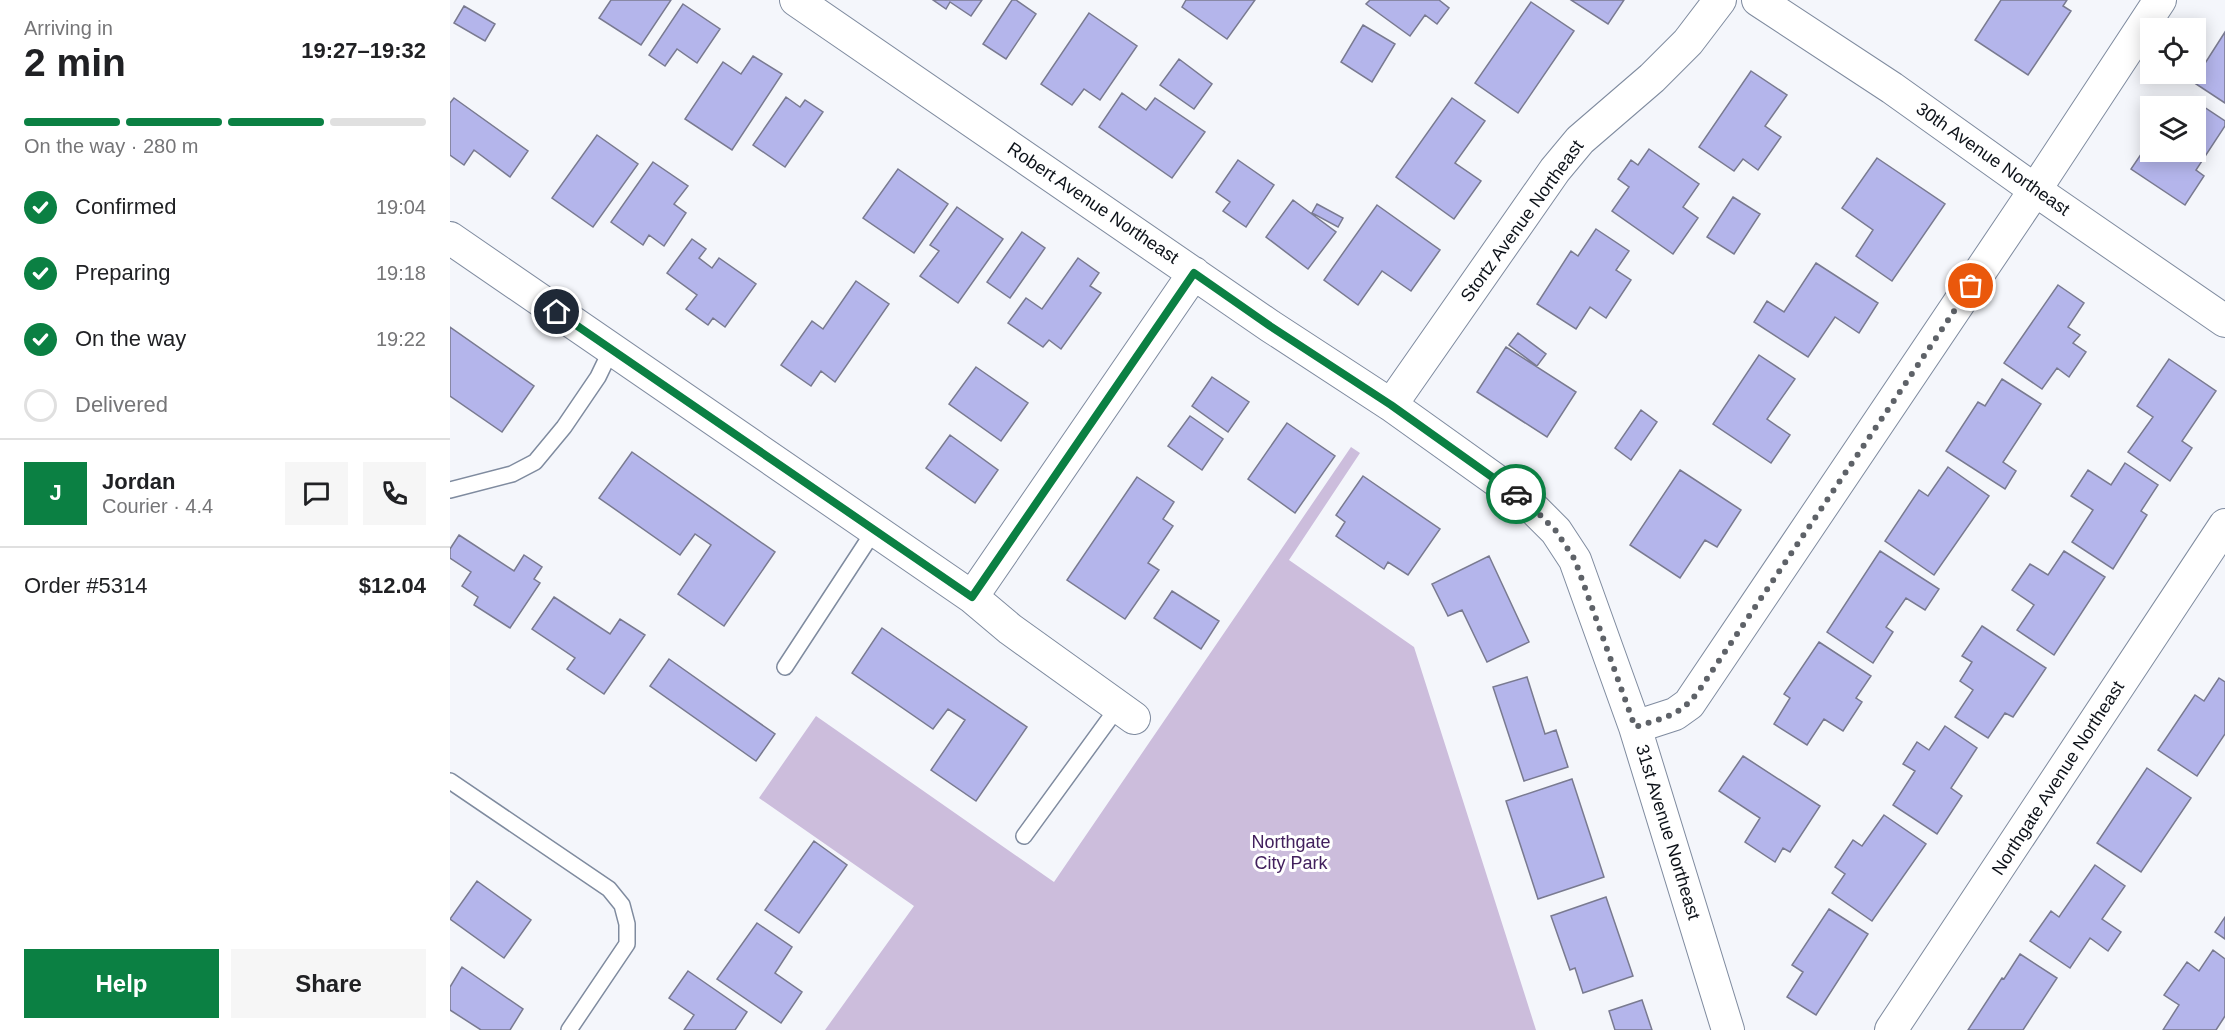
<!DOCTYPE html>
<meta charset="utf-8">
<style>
body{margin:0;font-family:Helvetica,sans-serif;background:#f6f6f6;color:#202124;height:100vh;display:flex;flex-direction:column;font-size:22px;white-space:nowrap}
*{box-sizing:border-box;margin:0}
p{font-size:20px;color:#757577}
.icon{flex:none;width:33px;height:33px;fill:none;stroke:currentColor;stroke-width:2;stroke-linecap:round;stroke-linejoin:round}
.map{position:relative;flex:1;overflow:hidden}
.details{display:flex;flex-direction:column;background:#fff;width:450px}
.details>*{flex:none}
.tools{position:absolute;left:1690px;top:18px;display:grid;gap:12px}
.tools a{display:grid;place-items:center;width:66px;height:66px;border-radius:0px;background:#fff;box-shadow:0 3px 15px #0003;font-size:30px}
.pin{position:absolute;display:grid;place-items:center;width:51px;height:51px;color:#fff;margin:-26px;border:3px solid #fff;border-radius:50%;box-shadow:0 2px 6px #0007}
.courier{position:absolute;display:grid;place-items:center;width:60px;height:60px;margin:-30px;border:4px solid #0b8043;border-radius:50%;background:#fff;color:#222;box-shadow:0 2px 8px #0007}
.head em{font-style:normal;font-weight:800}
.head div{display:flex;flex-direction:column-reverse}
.head{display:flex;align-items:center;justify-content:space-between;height:102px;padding:0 24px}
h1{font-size:39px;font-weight:800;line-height:45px}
.bar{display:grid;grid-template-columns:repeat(4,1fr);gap:9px 6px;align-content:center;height:72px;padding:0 24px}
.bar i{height:8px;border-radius:4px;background:#e0e0e0}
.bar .selected{background:#0b8043}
.bar p{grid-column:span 4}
.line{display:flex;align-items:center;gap:15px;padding:0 24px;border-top:2px solid #e0e0e0}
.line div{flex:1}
.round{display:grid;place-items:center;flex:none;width:63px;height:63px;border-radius:0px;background:#f6f6f6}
ol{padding:0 24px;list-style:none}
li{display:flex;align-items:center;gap:18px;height:66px}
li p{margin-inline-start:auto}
li .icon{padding:6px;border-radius:50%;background:#0b8043;color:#fff;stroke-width:4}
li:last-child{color:#757577}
li i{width:33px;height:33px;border:3px solid #e0e0e0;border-radius:50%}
.cta{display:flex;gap:12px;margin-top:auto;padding:12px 24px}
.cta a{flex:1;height:69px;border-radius:0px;background:#0b8043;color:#fff;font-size:24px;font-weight:800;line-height:69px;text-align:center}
.cta a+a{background:#f6f6f6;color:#202124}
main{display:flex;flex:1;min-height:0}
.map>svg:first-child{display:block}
.green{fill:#ccbddc}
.building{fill:#b4b5eb;stroke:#797a90;stroke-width:1.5}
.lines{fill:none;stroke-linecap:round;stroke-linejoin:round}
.service-casing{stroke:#7f8b9f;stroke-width:18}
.minor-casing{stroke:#7f8b9f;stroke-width:34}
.service{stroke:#fff;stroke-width:15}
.minor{stroke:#fff;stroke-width:32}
.done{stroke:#5e6268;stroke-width:6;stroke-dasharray:0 10.8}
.route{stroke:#0b8043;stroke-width:8}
.labels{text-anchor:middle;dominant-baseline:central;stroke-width:6;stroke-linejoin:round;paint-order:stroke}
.street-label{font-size:18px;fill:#0d1219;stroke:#fff}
.park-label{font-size:18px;fill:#42205d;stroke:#fff}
</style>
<main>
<section class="details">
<div class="head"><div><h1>2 min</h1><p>Arriving in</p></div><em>19:27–19:32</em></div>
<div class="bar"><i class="selected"></i><i class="selected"></i><i class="selected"></i><i></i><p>On the way · 280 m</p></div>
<ol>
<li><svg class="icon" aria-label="check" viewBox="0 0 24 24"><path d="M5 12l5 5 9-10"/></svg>Confirmed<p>19:04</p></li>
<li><svg class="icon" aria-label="check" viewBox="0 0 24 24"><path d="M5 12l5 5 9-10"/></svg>Preparing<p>19:18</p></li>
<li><svg class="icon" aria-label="check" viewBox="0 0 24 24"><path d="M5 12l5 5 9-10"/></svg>On the way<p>19:22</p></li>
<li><i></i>Delivered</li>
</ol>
<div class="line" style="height:108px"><b class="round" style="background:#0b8043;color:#fff">J</b><div><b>Jordan</b><p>Courier · 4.4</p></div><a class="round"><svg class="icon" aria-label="chat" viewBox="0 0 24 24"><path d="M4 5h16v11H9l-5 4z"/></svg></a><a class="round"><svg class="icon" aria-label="phone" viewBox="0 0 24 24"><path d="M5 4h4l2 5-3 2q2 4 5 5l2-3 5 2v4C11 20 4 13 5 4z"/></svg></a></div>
<div class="line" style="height:78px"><div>Order #5314</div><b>$12.04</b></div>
<div class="cta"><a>Help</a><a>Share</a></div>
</section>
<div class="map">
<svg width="1775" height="1030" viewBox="0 0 1775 1030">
<rect width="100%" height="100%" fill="#f4f6fb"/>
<path class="green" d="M901,447L910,453L839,560L964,647L1086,1030H375L464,906L309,798L366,716L604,882Z"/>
<path class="building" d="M161,0H221L191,45L149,18Z
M483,0H532L521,16L500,2L496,9Z
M562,0H566L586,14L556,59L533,44Z
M736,0H805L777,39L732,7Z
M920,0H989L999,8L987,24L975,15L960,36L916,4Z
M1121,0H1174L1158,24Z
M1551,0H1617L1613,6L1621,11L1578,75L1525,40Z
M1081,2L1124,31L1068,113L1025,83Z
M233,4L270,29L247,63L227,49L215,66L199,55Z
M14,6L45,24L35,41L4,23Z
M639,13L687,46L650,100L634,89L622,105L591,84Z
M913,25L945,44L922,82L891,62Z
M1775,32V103L1743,82Z
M303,56L332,74L282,150L235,119L273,62L291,74Z
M729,59L762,84L744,109L710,85Z
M1301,71L1337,95L1315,126L1331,137L1308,170L1293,159L1284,171L1249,147Z
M672,93L696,110L705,98L755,132L722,178L649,127Z
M336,97L350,107L355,100L373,112L335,167L303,145Z
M1739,97L1775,121V126L1746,170L1754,176L1735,205L1681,169L1700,141L1701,152H1746V106H1733Z
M4,98L78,151L60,177L24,150L14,165L0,155V103Z
M1002,98L1035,121L1005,163L1031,181L1004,219L946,177Z
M147,135L188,164L143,227L102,198Z
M1199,149L1249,184L1233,207L1248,218L1223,254L1162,211L1179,187L1168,179L1181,160L1188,165Z
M1427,158L1495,204L1442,281L1406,256L1423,230L1392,208Z
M788,160L824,185L796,227L773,211L780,202L766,192Z
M203,162L238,186L224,204L236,213L214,246L199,235L193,245L161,222Z
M448,169L498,204L464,253L413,218Z
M1283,197L1310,214L1284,254L1257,237Z
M843,200L886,232L858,269L816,237Z
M867,204L893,218L888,227L862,213Z
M927,205L990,250L961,291L932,271L908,305L874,280Z
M507,207L553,239L508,303L470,276L489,251L480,245Z
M1146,229L1179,251L1166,270L1181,280L1156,318L1140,307L1126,329L1087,304L1121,251L1128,256Z
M572,232L595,248L560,298L537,282Z
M242,239L256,249L249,258L262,268L269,258L306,284L275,327L263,318L258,325L236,309L247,295L217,273Z
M628,258L649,273L640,286L651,293L611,349L599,340L593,347L558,323L576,298L592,309Z
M1366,263L1428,303L1409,333L1385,317L1358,357L1304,322L1317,301L1334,312Z
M406,281L439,304L385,382L371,371L361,386L331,365L362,321L373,329Z
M1608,285L1634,303L1618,327L1630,335L1623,343L1636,352L1619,377L1607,368L1592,389L1554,363Z
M0,327L84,386L52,432L0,396Z
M1068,333L1096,354L1087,366L1059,345Z
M1056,347L1126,392L1097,437L1027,392Z
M1309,355L1345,379L1317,419L1340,435L1321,463L1263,424Z
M1719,359L1766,391L1732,441L1742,448L1720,481L1678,452L1703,417L1687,406Z
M526,367L578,403L551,441L499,404Z
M762,377L799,402L778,432L742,406Z
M1552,379L1591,404L1553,462L1566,471L1555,489L1496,451L1528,402L1535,406Z
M1191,410L1207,422L1181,460L1165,448Z
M740,416L773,439L752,470L718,446Z
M837,423L885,456L845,513L798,479Z
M500,435L548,470L525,503L476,468Z
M182,452L325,552L274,626L228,594L261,545L245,534L230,555L149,498Z
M1675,463L1708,485L1691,511L1697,515L1663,569L1622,542L1643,510L1621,496L1638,470L1661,485Z
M1498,467L1539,496L1484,575L1435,541L1469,490L1478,496Z
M1230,470L1291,510L1267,547L1255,540L1230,578L1180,545Z
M913,476L990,529L958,575L938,562L934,569L886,536L895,522L886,515Z
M687,477L724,502L713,519L723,526L698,563L709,570L675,619L617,580Z
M9,535L64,571L74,555L92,567L84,579L90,583L60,628L24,605L28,597L12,586L21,572L0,558V549Z
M1430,551L1489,589L1475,610L1456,598L1436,627L1443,632L1423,663L1377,632Z
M1614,551L1655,577L1604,655L1567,630L1584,605L1562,590L1580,564L1598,575Z
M1039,556L1079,642L1037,662L1012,610L998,616L982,584Z
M722,591L769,621L751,649L704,618Z
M104,597L160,634L170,619L195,635L154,694L117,669L125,658L82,629Z
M1532,626L1596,668L1563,717L1555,713L1538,738L1505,717L1523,690L1510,681L1522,662L1512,656Z
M432,628L577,727L526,801L481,770L515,720L498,709L483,729L402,673Z
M1369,642L1421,676L1406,698L1412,702L1393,731L1374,719L1357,745L1324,724L1340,698L1334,694Z
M219,659L325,734L306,761L200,686Z
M1077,677L1095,734L1106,730L1118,767L1074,781L1043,687Z
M1769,678L1775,682V734L1747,776L1708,750L1745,695L1754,701Z
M1495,726L1527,748L1501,788L1512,796L1487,834L1443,805L1465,771L1453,764L1467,742L1479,750Z
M1293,756L1370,806L1340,852L1333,848L1325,862L1295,842L1310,818L1269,791Z
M1697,768L1741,798L1691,872L1647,843Z
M1122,779L1154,877L1088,899L1056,801Z
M1434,815L1476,844L1422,921L1382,893L1395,874L1385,867L1403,840L1412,846Z
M364,841L397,865L349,933L315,910Z
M1645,865L1675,886L1652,919L1671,932L1658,951L1640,938L1620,968L1580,941L1601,911L1609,917Z
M27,881L81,920L54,958L0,919Z
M1156,897L1183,976L1133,993L1125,968L1120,970L1101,916Z
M1379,909L1418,934L1366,1015L1337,997L1353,972L1342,965Z
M1775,917V939L1765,932Z
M307,923L342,947L325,973L352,992L331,1023L267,979Z
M1763,950L1775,959V1016L1766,1030H1713L1729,1005L1714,995L1737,962L1749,971Z
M1570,954L1607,978L1573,1030H1518L1552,978L1554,979Z
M12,967L73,1009L60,1030H31L0,1010V987Z
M238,971L297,1012L285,1030H234L244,1015L219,998Z
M1192,1000L1202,1030H1165L1159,1011Z"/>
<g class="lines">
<g class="service-casing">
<path id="service" d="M0,490L62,474L85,462L114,427L148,377L161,350
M335,667L424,531
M0,781L159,889L172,905L177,924V944L119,1030
M574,836L668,707"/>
</g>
<g class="minor-casing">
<path id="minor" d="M346,0L820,326L941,405L1078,503L1106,531L1125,560L1185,727L1278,1030
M1308,0L1442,88L1585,190L1775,321
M0,238L522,597L560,629L684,718
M941,405L1105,170L1130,140L1202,78L1238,42L1270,0
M522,597L744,273
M1185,727L1225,714L1239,704L1585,190L1710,0
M1441,1030L1775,525"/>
</g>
<use href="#service" class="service"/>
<use href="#minor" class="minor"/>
</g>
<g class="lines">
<path class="done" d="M1066,494L1078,503L1106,531L1125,560L1185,727C1216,717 1231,716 1250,689L1521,286"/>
<path class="route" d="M107,312L522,597L744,273L820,326L941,405L1066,494"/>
</g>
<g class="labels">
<g class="street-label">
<text transform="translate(1543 159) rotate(35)">30th Avenue Northeast</text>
<text transform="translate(643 203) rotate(34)">Robert Avenue Northeast</text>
<text transform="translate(1072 221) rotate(-54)">Stortz Avenue Northeast</text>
<text transform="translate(1608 778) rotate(-57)">Northgate Avenue Northeast</text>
<text transform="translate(1218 832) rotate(73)">31st Avenue Northeast</text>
</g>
<g class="park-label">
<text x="841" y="842">Northgate<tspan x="841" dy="21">City Park</tspan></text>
</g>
</g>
</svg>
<div class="tools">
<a><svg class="icon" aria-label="locate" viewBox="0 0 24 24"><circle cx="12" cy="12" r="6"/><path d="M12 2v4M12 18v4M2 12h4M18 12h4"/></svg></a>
<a><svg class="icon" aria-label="layers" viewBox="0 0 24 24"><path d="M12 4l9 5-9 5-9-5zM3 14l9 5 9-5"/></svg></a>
</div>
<div class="pin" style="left:1521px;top:286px;background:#ea580c"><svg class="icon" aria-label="bag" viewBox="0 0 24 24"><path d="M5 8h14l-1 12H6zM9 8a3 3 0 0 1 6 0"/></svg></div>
<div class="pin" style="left:107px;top:312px;background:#1f2937"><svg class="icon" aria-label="home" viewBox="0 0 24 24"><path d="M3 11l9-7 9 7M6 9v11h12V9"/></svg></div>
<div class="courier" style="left:1066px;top:494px"><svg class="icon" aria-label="car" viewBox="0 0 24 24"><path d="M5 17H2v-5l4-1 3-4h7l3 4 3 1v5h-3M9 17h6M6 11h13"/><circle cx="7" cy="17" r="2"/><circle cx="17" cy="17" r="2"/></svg></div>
</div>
</main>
